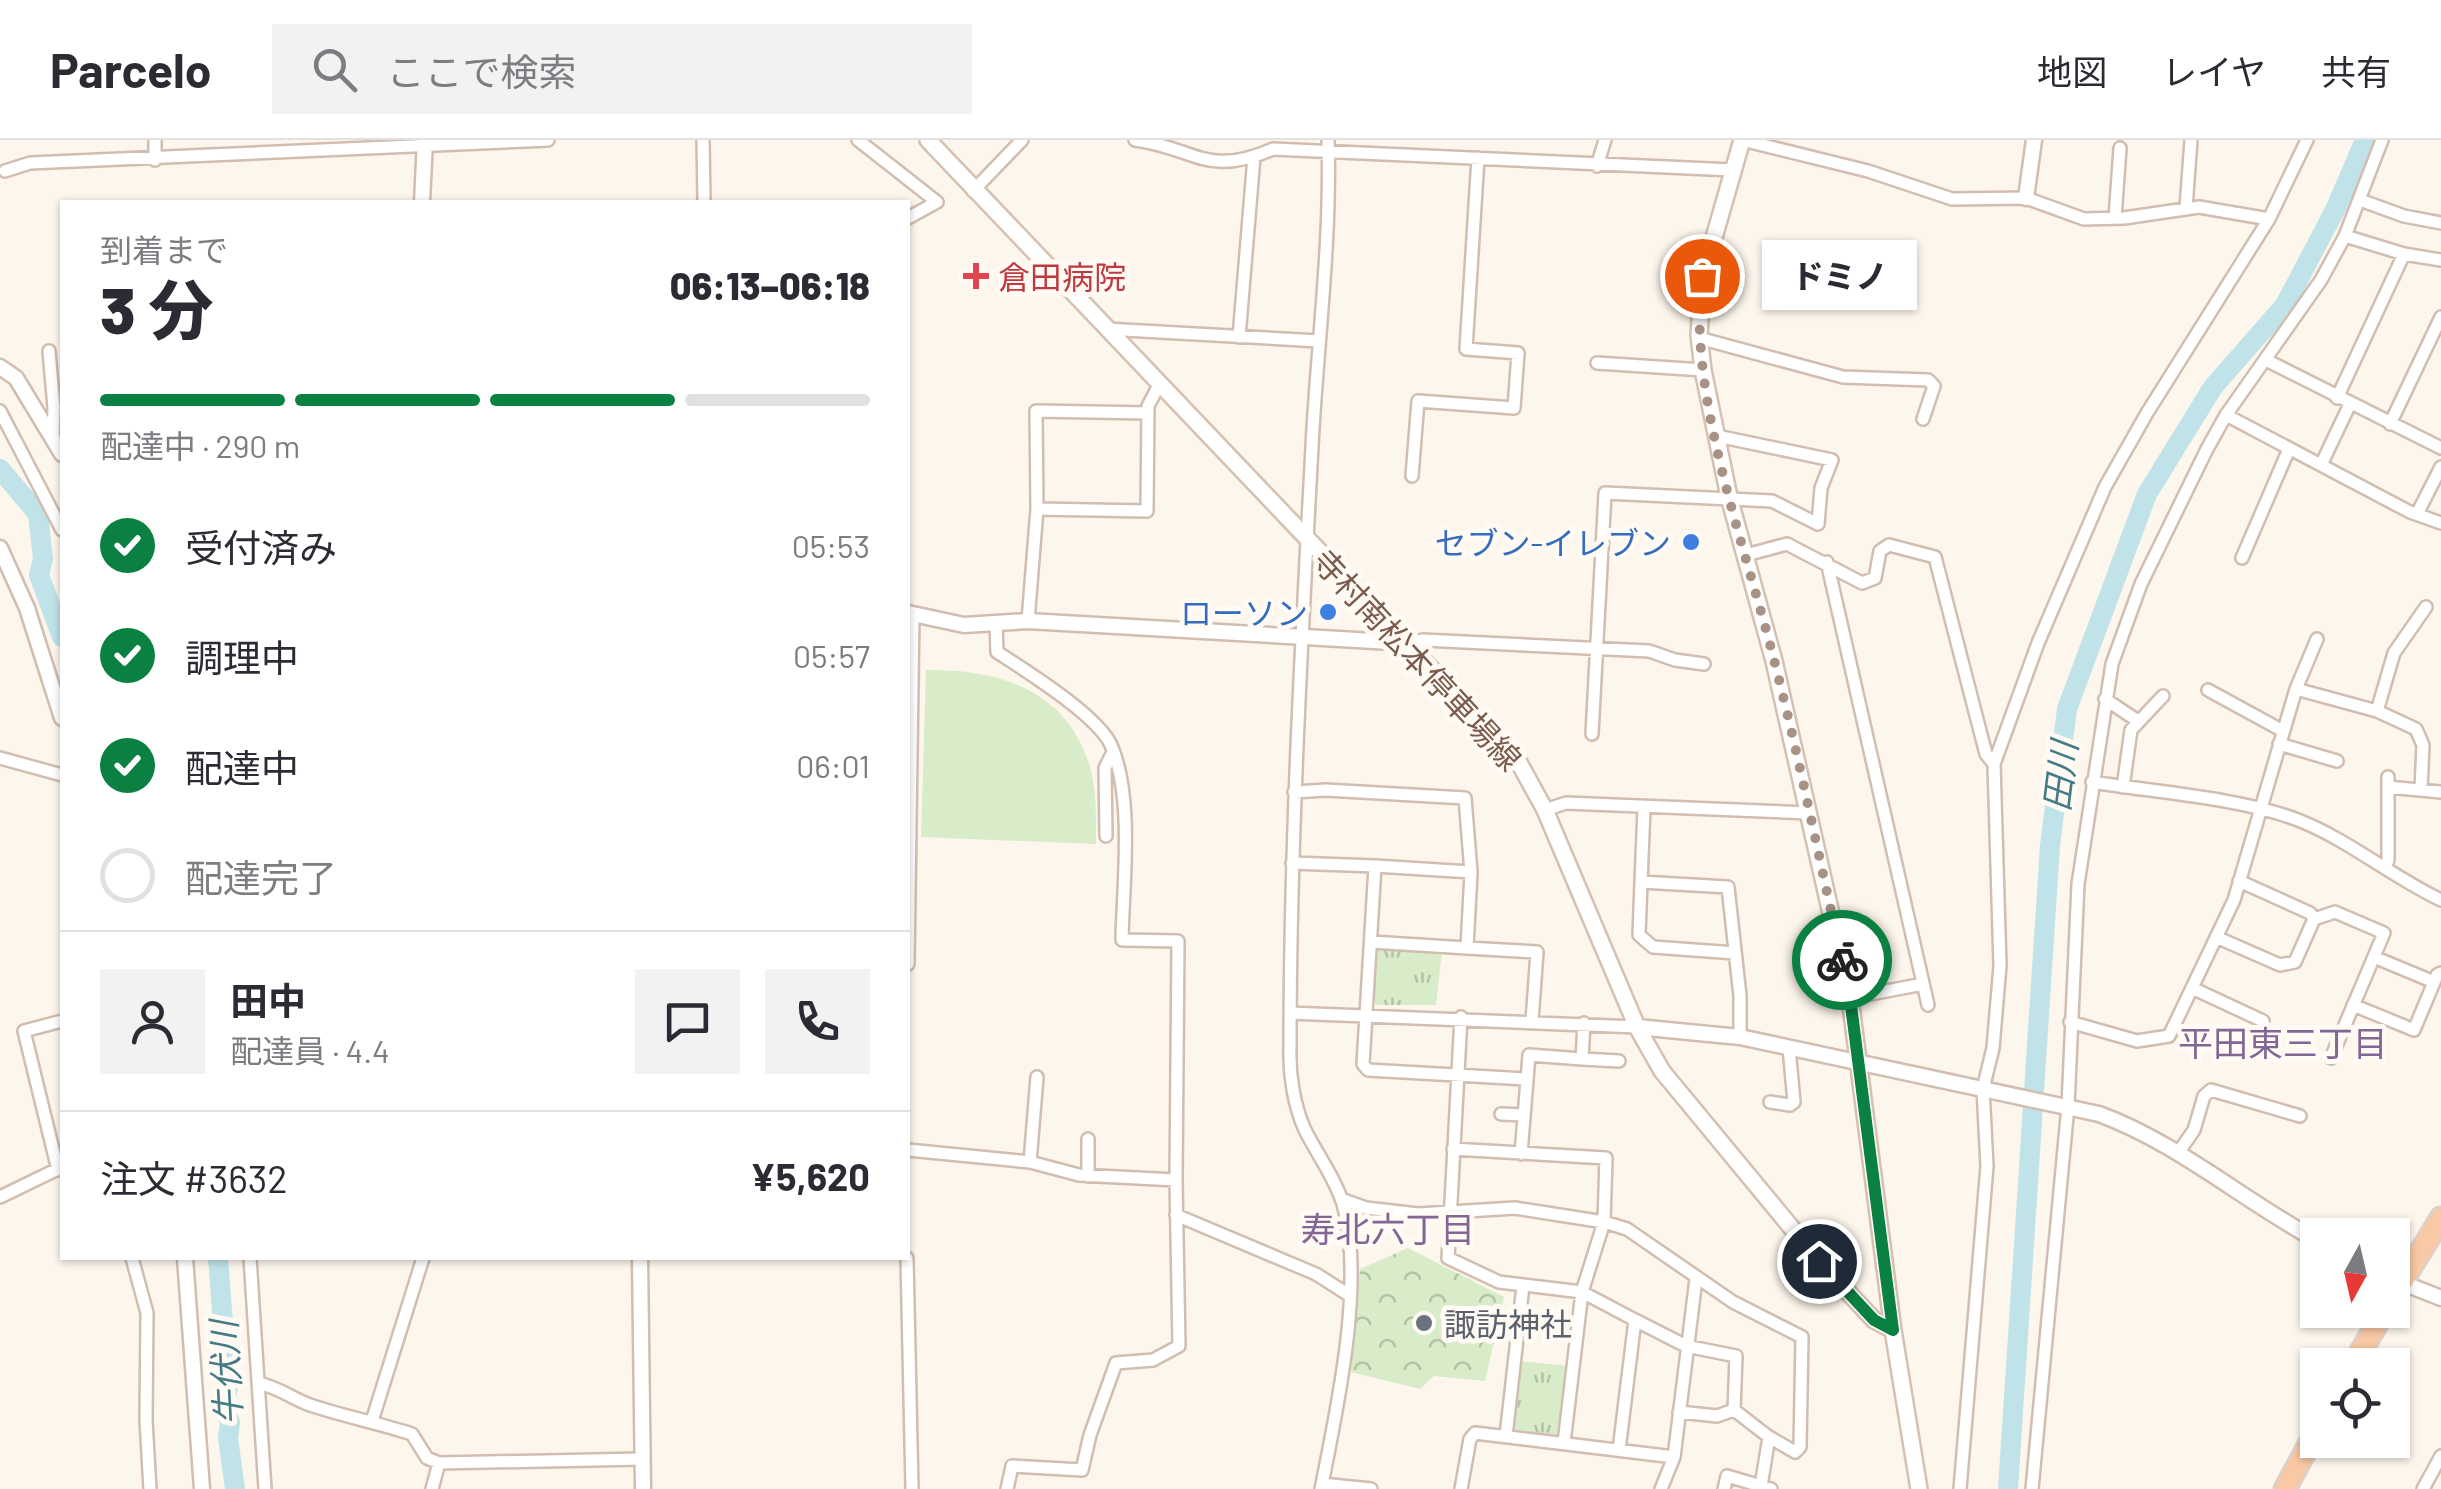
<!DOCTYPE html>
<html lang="ja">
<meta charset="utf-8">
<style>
body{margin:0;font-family:Barlow,"Noto Sans JP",sans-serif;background:#f2f2f3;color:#2b2b33;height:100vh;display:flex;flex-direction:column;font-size:38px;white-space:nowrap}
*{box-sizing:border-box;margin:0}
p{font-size:32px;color:#7c7c81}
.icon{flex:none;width:55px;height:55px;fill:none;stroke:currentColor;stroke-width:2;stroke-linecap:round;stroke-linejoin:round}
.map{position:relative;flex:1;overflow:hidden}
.drawer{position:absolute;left:60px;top:60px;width:850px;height:1060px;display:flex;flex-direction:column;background:#fff;border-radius:0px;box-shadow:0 2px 8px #0004}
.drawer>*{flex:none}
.needle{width:65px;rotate:188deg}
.buttons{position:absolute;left:2300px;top:1078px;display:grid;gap:20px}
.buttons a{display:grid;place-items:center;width:110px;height:110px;border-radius:0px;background:#fff;box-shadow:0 2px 8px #0004;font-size:50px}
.pin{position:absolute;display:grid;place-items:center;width:85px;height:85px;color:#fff;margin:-42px;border:5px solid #fff;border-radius:50%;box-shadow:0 2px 10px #0007}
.courier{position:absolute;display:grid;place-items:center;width:100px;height:100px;margin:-50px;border:8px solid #0b8043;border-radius:50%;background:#fff;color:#222;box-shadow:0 2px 12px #0007}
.bubble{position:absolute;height:70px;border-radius:0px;background:#fff;box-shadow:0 2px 8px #0004;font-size:32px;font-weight:800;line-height:70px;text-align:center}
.head em{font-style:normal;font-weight:800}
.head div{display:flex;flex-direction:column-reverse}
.head{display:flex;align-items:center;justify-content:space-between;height:170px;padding:0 40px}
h1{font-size:65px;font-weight:800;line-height:75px}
.bar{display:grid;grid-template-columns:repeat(4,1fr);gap:15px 10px;align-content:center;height:120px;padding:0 40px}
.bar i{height:12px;border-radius:8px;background:#e1e1e2}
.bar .on{background:#0b8043}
.bar p{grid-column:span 4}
.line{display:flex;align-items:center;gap:25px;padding:0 40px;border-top:2px solid #e1e1e2}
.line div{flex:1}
.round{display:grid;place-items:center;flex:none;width:105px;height:105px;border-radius:0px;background:#f2f2f3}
ol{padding:0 40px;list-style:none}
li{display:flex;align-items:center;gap:30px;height:110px}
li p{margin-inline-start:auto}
li .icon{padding:10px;border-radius:50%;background:#0b8043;color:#fff;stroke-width:4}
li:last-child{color:#7c7c81}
li i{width:55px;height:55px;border:5px solid #e1e1e2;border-radius:50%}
header{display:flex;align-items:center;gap:60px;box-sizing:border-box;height:140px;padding:0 50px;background:#fff;border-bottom:2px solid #e1e1e2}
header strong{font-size:48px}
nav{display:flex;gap:55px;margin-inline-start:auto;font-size:35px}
.search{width:700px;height:90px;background:#f2f2f3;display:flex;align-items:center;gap:25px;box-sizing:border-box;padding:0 35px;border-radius:0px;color:#7c7c81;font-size:38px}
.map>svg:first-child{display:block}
.grass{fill:url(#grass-tufts)}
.forest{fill:url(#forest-crowns)}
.pitch{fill:#d8ecc9}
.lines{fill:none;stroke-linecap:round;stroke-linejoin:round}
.river{stroke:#bfe3e8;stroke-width:20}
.minor-casing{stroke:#d1beb0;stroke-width:16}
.tertiary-casing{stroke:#d1beb0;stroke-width:19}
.secondary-casing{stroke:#d6c0b0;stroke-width:20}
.trunk-casing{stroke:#dad1cd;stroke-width:25}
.minor{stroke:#fff;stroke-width:11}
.tertiary{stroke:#fff;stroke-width:14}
.secondary{stroke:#fff;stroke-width:15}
.trunk{stroke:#f9c8a4;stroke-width:20}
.done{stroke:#a89285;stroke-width:10;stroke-dasharray:0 18}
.route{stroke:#0b8043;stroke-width:12}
.health-dot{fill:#e0444e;stroke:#fffaf3;stroke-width:4}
.shop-dot{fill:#3f7fe0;stroke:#fffaf3;stroke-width:4}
.worship-dot{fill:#6b7280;stroke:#fffaf3;stroke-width:4}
.labels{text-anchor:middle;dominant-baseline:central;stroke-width:10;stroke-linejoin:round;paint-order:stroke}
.health-label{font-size:32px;fill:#be3a42;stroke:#fffaf3;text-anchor:start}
.shop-label{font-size:32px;fill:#366cbe;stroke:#fffaf3;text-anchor:end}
.street-label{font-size:32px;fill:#7a5c4d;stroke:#fffaf3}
.worship-label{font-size:32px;fill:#5b616d;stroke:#fffaf3;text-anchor:start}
.water-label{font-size:35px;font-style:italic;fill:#437c86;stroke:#fffaf3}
.neighbourhood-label{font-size:35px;fill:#846695;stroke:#fffaf3}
</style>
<header>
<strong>Parcelo</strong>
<div class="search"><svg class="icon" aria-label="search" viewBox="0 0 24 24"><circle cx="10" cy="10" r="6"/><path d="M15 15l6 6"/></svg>ここで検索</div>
<nav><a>地図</a><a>レイヤ</a><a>共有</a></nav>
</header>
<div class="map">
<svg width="2441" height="1349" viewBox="0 0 2441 1349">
<defs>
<pattern id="grass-tufts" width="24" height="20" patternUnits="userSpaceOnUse" patternTransform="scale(2.5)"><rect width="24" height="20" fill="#d8ecc9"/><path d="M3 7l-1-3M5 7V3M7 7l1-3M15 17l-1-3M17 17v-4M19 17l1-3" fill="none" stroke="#b4c2a5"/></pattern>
<pattern id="forest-crowns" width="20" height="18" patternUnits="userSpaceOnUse" patternTransform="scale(2.5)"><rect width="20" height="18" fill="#d8ecc9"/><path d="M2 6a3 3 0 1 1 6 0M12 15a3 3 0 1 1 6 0" fill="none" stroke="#b4c2a5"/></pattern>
</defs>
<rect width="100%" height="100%" fill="#fdf6ec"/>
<path class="grass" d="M1379,808L1442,811L1436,865H1377L1372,859L1375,812Z
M1520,1221L1568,1226L1560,1293L1555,1297L1516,1294L1512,1287Z"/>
<path class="forest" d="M1408,1108L1504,1157L1485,1241L1434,1236L1420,1249L1351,1232L1360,1129Z"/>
<path class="pitch" d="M926,530C998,529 1067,549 1090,627C1097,651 1096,680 1096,704L921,697Z"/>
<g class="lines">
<path class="river" d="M0,329L38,374L43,419L39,435L62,497
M218,1118L228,1248L223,1266L230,1282L228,1298L235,1349
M2008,1349L2050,706L2067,569L2147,354L2213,247L2285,165L2335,70L2365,0"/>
<g class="minor-casing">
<path id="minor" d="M155,0V20
M703,0L704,62
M858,0L937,62L908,78
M1135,0C1196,8 1206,38 1273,9L1732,30
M1742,0L1868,31L1952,59L2026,58L2084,79L2124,78L2199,67L2269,79
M1597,26L1605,0
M5,31L30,23L548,0
M973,51L1022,0
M2360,60L2404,76L2441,83
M2186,68L2191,0
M2115,78L2120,8
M2345,96L2404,114L2441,120
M1106,189L1319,201
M1239,197L1254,17
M1699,198L1843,237L1928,240L1934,246L1923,279
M49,211L54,268L53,299
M2266,220L2441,308
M1597,223L1703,230
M2337,258L2404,114
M0,271L62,390
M2226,275L2410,372L2441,383
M2390,284L2441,177
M2321,325L2350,264
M1412,336L1418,261L1514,268L1518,213L1466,209L1478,18
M1037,369L1147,371L1148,266L1159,245
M2417,374L2441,327
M1746,415L1787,404L1862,443L1875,438L1880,411L1889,405L1935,417L1986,614L1994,624
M2242,418L2289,309
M1827,422L1928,865
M1028,481L1037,369L1036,271L1148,273
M996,484L997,512C1026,531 1097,575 1111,605C1134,658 1123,743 1122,800L1178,801L1176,1040L1179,1206L1153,1220L1116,1223L1090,1295L1082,1330L1012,1326L1007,1349
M1409,503L1423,500L1649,511L1675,520L1704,524
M2296,549L2377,571L2416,589L2423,605L2421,649
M2208,550L2283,591
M2105,559L2138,581
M2377,571L2394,513L2426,467
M1592,594L1605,353L1772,361L1818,384L1821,348L1832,320L1717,296
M2279,604L2337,621
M0,618L62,635
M2092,642C2154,652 2242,658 2298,680C2349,700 2392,737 2441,760
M2123,647L2131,590L2163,556
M2388,647L2441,652
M1294,652L1326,650L1465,658L1471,732L1467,808L1537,812L1532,881
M1644,668L1641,742L1728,747L1740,856V897
M1545,670L1566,663L1809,673
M1106,696L1105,628L1113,612
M1292,723L1375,726
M2385,728L2388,720V637
M1471,732L1375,726L1363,924L1368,930L1526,939
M1641,742L1639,795L1653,807L1735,813
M2314,779L2335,772L2384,793L2331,918
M2216,797L2280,825L2295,822L2314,779L2310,773L2239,741
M1371,802L1467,808
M2374,817L2434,842
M908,824L913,475
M2192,848L2263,881
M1850,858L1923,844
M2353,865L2414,890L2437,835L2441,833
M1290,873L1637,887
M1461,877L1448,1118L1499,1142L1582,1152L1635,1180L1619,1310
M2070,882L2137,901L2169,896L2234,760L2296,549L2317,499
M1582,919L1619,921
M1770,962L1790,965L1794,962L1789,908
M1501,974L1524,975
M1088,999V1036
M1453,1009L1606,1018L1604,1082L1582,1152L1564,1303
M908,1010L1030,1022L1079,1035L1176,1040
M2178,1013L2194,990L2204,956L2211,950L2300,976
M1521,1014L1529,915L1582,919L1584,883
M1030,1022L1037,937
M58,1030L24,891L62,881
M0,1057L62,1027
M1341,1059L1366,1068L1418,1074L1515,1068L1604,1082L1627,1089L1733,1162L1802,1197L1800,1307L1795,1312L1769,1297
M1176,1075L1316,1134L1349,1155
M132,1118L147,1173L146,1280L150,1349
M250,1118L265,1349
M907,1118L912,1349
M1635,1180L1686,1206L1736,1216L1734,1270L1769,1297L1761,1346
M258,1243C278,1247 291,1258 310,1265C343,1276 378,1283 412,1294L427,1318L439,1323L643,1319
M1679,1272L1717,1276L1734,1270
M372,1281L423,1118
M1506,1296L1523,1146
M1322,1344L1371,1349
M432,1349L439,1323
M1321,1349C1337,1269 1365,1142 1343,1064C1335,1038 1317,1014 1305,990C1294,966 1289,934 1290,908C1290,701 1302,494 1313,288C1319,192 1331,95 1328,0
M1461,1349L1470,1299L1475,1293L1674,1317
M1661,1349L1674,1317L1696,1139
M1724,1349L1727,1336L1771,1349
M1960,1349L1987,1026L1983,949L1993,908L2000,826L1994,624L2038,503L2105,347L2147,273L2269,79L2307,0
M2032,1349L2068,966L2078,744L2112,524L2141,444L2207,309L2226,275L2321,140L2345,96L2382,0
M2423,1349L2441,1316"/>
</g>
<g class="tertiary-casing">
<path id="tertiary" d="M2026,58L2034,0
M422,62L425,0
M0,227L16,238L62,314
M0,408L27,468L62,578
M908,473L964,485L1028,481L1409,503
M1637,887L1740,897L2099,974C2178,1003 2244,1061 2318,1101
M185,1118L202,1349
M640,1118L643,1349
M2395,1140L2441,1158"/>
</g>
<g class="secondary-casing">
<path id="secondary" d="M928,0L1517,619L1545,670L1637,887L1662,931L1819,1121L1874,1180L1893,1190
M1742,0L1703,136L1699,195L1703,230L1729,357L1774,521L1850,858L1893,1190L1919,1349"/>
</g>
<g class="trunk-casing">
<path id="trunk" d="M2392,1158L2441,1078
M2353,1225L2385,1170
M2285,1349L2318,1288"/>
</g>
<use href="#minor" class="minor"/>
<use href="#tertiary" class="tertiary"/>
<use href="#secondary" class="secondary"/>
<use href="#trunk" class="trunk"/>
</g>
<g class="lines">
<path class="done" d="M1702,136C1687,252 1744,402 1773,516C1799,616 1819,719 1842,820"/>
<path class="route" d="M1819,1121L1874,1180L1893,1190L1850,858L1842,820"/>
</g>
<path class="health-dot" d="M971 121h10v10h10v10h-10v10h-10v-10h-10v-10h10z"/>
<g class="shop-dot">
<circle cx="1691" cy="402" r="10"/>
<circle cx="1328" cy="472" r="10"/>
</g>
<circle class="worship-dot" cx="1424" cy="1183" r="10"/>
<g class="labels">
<g class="health-label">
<text x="998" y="136">倉田病院</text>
</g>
<g class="shop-label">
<text x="1671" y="402">セブン-イレブン</text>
<text x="1308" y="472">ローソン</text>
</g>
<g class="street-label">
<text transform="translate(1418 519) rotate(47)">寺村南松本停車場線</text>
</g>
<g class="worship-label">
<text x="1444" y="1183">諏訪神社</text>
</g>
<g class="water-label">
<text transform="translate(2059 636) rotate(-83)">田川</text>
<text transform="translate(225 1233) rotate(-93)">牛伏川</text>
</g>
<g class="neighbourhood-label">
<text x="2283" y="902">平田東三丁目</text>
<text x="1388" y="1088">寿北六丁目</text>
</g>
</g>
</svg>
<div class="buttons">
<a><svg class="needle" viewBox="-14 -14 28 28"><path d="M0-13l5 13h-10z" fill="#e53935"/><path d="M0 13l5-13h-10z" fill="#7c7c81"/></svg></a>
<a><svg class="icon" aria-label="locate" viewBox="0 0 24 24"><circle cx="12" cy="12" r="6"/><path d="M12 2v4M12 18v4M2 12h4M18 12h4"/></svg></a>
</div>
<div class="pin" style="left:1702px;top:136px;background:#ea580c"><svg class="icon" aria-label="bag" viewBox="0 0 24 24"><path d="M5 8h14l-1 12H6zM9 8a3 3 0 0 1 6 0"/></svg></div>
<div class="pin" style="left:1819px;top:1121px;background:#1f2937"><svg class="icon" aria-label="home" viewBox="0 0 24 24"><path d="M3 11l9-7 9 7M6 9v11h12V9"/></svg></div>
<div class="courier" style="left:1842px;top:820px"><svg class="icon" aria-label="bike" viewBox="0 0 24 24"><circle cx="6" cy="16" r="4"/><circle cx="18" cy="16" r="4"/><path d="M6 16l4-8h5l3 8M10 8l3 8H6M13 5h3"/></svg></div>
<div class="bubble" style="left:1762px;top:100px;width:155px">ドミノ</div>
<section class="drawer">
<div class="head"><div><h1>3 分</h1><p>到着まで</p></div><em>06:13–06:18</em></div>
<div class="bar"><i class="on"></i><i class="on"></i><i class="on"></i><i></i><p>配達中 · 290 m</p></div>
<ol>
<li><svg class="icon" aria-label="check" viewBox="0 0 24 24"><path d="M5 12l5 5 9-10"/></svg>受付済み<p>05:53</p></li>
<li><svg class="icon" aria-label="check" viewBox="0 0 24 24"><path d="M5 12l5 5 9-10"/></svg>調理中<p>05:57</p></li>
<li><svg class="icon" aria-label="check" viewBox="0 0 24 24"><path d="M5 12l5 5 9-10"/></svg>配達中<p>06:01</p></li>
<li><i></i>配達完了</li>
</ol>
<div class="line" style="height:180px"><a class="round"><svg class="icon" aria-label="person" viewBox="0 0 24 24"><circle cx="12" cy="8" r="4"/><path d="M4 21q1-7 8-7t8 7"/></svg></a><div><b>田中</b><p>配達員 · 4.4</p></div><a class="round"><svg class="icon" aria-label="chat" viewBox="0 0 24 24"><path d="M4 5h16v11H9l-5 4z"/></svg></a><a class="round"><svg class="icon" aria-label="phone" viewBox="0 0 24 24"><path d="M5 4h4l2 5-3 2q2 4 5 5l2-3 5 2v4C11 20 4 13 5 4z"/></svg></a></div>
<div class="line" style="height:130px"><div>注文 #3632</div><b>¥5,620</b></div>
</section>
</div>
